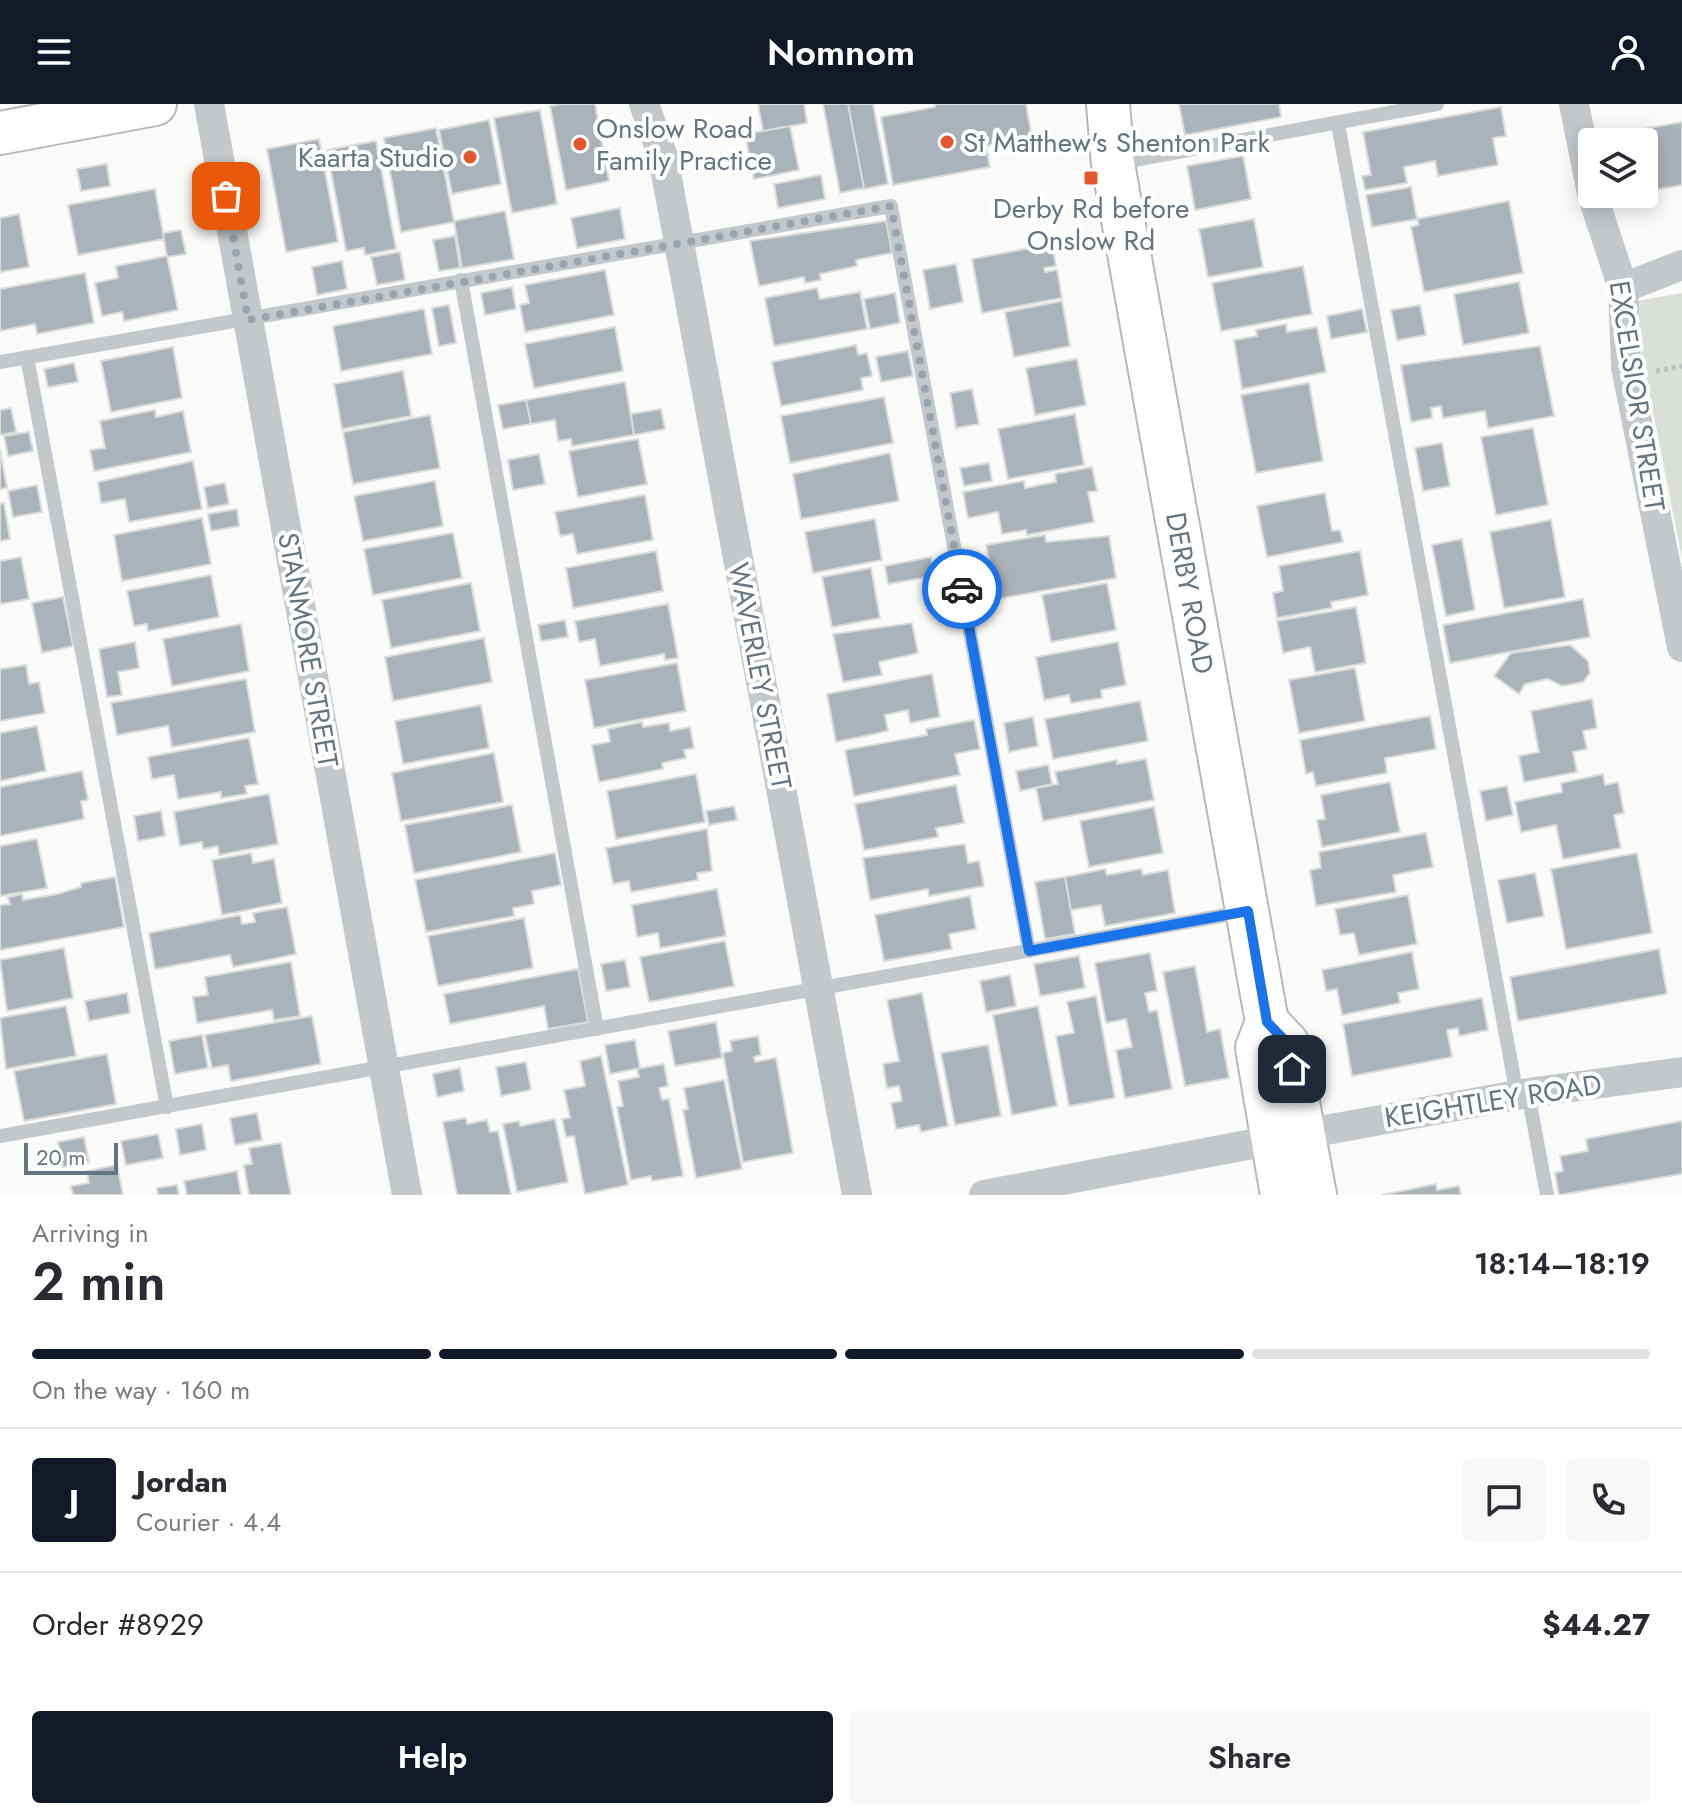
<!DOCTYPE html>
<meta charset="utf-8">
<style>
body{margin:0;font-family:Jost,sans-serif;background:#f7f7f7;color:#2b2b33;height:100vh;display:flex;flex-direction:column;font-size:30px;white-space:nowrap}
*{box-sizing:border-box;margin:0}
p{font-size:26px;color:#7c7c81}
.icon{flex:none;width:44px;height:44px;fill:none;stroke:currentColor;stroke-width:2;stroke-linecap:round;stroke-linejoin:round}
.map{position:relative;height:1091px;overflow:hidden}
.side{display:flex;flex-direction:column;background:#fff;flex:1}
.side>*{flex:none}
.controls{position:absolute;left:1578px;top:24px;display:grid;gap:16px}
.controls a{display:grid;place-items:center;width:80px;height:80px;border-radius:8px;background:#fff;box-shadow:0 4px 20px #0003;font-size:40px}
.scale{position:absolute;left:24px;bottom:20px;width:94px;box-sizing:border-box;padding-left:8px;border:4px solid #657683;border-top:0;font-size:22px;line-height:28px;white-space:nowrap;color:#657683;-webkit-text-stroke:6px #fff;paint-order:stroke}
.pin{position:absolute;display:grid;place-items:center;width:68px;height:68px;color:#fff;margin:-34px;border-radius:16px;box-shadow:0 4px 12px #0006}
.courier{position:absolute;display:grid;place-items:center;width:80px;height:80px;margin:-40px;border:6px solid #1a73e8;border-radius:50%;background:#fff;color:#222;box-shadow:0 2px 10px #0007}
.summary em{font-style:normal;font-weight:600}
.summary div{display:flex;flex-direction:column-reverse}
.summary{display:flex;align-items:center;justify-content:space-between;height:136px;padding:0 32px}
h1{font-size:52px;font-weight:600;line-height:60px}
.bar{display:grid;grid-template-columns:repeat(4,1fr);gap:12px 8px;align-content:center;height:96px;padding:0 32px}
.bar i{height:10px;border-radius:6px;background:#e1e1e2}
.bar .active{background:#111827}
.bar p{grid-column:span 4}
.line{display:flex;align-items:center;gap:20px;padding:0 32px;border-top:2px solid #e1e1e2}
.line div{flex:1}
.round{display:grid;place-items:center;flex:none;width:84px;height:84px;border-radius:8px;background:#f7f7f7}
.primary-button{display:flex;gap:16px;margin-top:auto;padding:16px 32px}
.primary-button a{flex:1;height:92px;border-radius:8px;background:#111827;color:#fff;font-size:32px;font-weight:600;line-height:92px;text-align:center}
.primary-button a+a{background:#f7f7f7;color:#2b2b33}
header{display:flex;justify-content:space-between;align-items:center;height:104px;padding:0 32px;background:#111827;color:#fff;font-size:36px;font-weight:600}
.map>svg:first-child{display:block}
.green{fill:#dadfd7}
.building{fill:#aab3b9;stroke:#dcdcda;stroke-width:2}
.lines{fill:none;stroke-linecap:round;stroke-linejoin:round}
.secondary-casing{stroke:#b3babf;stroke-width:46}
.path{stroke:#bbbfc2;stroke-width:5;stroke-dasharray:4 4;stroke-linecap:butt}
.lane{stroke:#c3c8cc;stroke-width:14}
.street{stroke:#c3c8cc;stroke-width:30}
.secondary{stroke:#fff;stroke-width:42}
.done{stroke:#99a4ac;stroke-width:8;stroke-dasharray:0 14.4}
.route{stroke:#1a73e8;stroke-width:10}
.poi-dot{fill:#e4572e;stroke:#fff;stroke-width:3}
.labels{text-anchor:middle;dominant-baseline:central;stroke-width:8;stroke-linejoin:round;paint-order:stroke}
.poi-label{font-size:28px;fill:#657683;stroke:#fff;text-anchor:start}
.street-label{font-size:28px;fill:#657683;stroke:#fff}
</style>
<header><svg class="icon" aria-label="menu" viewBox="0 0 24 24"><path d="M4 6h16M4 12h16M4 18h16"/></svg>Nomnom<svg class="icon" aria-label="person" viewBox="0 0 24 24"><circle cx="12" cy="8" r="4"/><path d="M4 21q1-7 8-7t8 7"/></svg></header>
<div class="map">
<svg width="1682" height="1091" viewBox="0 0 1682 1091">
<rect width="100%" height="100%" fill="#fafaf8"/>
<path class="green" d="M1682,189V454L1631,198Z"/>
<path class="building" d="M563,0H595L609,77L566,86L550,2Z
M758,0H804L807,19L763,27Z
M823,0H848L864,84L840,89Z
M848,0H873L888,80L864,85Z
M935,0H1026L1032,34L986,42L990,63L893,81L881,13L935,3Z
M1179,0H1279L1281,13L1185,31Z
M1501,3L1506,32L1493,34L1498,61L1438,72L1435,57L1404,63L1407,79L1365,86L1362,72L1371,71L1363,28Z
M540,6L557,100L512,109L494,14Z
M489,16L501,80L452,90L439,26Z
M1682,18V81L1649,87L1644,38H1639L1637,26Z
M790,22L799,66L754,75L745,30Z
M436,24L454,118L401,128L384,34Z
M319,35L338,138L286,148L267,45Z
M376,37L396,145L365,151L364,144L346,147L327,46Z
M1243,52L1251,95L1195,106L1187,62Z
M107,60L110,82L81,87L77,65Z
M821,71L825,95L778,104L774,80Z
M1411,83L1417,115L1372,123L1366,91Z
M155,85L164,135L78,151L68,101Z
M1509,97L1523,169L1424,188L1411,123L1419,121L1417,115Z
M620,104L625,135L577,144L571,114Z
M505,107L514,155L462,164L454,117Z
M19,110L29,163L0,168V114Z
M1254,115L1263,163L1208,173L1199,125Z
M886,117L892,149L856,156L857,162L820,170L821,176L805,179L804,173L759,182L750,137Z
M181,126L186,150L167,153L163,129Z
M455,132L460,164L439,167L433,136Z
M1052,140L1056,162L1044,164L1045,168L1057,166L1062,194L982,209L972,155Z
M400,148L405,176L377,181L371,153Z
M167,152L178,206L124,217L122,208L102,212L95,179L118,174L116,162Z
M342,157L347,185L317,191L312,163Z
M956,160L963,198L930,205L923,166Z
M1303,162L1312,210L1221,227L1212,179Z
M605,166L614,211L525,228L520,201L529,199L525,181Z
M85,169L94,219L37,230L35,220L0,227V185Z
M1519,178L1529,229L1463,241L1454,190Z
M512,183L516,205L485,211L481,189Z
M817,184L820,195L860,188L867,225L774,242L765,194Z
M895,189L900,219L870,225L864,195Z
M1062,197L1070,242L1014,253L1005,208Z
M449,201L456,239L439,242L432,204Z
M1420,201L1426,231L1397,236L1391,206Z
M424,205L432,250L341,267L333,222Z
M1362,205L1367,228L1331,235L1327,212Z
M1286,220L1287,228L1317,223L1326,268L1242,285L1234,236L1257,232L1256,226Z
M615,223L623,267L534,284L525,240Z
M856,241L858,251L867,249L872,272L861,274L863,286L781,302L772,258Z
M1540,242L1554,312L1488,324L1485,307L1443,314L1441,302L1431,304L1432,314L1411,318L1401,261Z
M173,243L182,294L111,308L101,257Z
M908,247L913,272L881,278L876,253Z
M1077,255L1086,301L1035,311L1026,264Z
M74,259L78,278L48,283L44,265Z
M403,267L411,312L342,325L334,280Z
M625,278L634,331L572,342L571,335L558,337L555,316L531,320L526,296Z
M1309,279L1323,357L1256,369L1241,291Z
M972,285L979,320L956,324L950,289Z
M884,293L893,339L790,359L781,312Z
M526,296L531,320L503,325L498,301Z
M11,304L16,328L0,331V306Z
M661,305L665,325L634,331L631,310Z
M155,306L156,313L183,307L191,348L94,367L90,346L105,344L100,317Z
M1075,310L1084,361L1008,375L998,325Z
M430,311L440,364L353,380L343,328Z
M1533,324L1548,401L1496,411L1481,333Z
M29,328L33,347L8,352L4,332Z
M638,335L647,380L578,393L569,347Z
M1442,339L1450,382L1423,387L1415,344Z
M0,346L7,384L0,385Z
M890,349L899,397L801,415L793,370Z
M539,350L545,380L513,386L508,356Z
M193,357L202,405L129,418L125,395L101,399L98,378Z
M989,359L992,377L964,382L960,364Z
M1092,363L1097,387L1088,388L1094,418L1027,431L1026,426L1002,430L998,408L968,414L963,388L1024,377L1025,384L1056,378L1055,370Z
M435,377L443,422L363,437L354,392Z
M225,379L229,400L208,404L204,383Z
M37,381L42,408L13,413L8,387Z
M1325,389L1332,427L1340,426L1343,438L1267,453L1257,402Z
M645,391L653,436L577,450L573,430L560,432L555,408Z
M4,399L10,435L0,437V400Z
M237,405L239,422L211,427L208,410Z
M202,414L211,460L122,477L114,431Z
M875,415L882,456L813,469L805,428Z
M1551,416L1565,493L1504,504L1490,428Z
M453,429L462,474L373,491L364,445Z
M1045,431L1046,438L1109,432L1116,474L996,495L986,441Z
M1462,435L1475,506L1446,512L1432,441Z
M656,447L663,487L573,504L566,464Z
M1360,447L1368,491L1331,498L1332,504L1277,514L1273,489L1283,487L1279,462Z
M21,453L29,495L0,500V457Z
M931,453L934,472L888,480L885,462Z
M871,464L880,514L832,523L822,473Z
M211,471L219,513L148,527L147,520L134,522L127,487Z
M471,479L480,527L391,544L382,496Z
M1107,479L1116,526L1051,538L1042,491Z
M63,493L73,542L42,549L32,499Z
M1583,495L1590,533L1450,559L1443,521Z
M668,500L678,554L665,556L664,550L600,562L595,535L579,538L575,517Z
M1356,503L1366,559L1315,568L1310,543L1283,549L1277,517Z
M565,516L568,533L541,537L538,521Z
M912,519L918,549L879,558L882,571L843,578L833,530Z
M241,520L249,567L172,582L163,535Z
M484,534L492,578L393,597L385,553Z
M135,538L139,564L118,568L122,591L107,593L99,545Z
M1118,538L1126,581L1101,586L1102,594L1071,599L1069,591L1044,596L1036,553Z
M1570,541L1588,557L1590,569L1583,578L1562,582L1548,575L1525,580L1519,590L1494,572L1511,549Z
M677,559L686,607L594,624L585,576Z
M26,561L29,580L39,578L45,609L0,617V565Z
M1355,564L1365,617L1299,629L1289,576Z
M932,570L940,613L910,619L908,606L885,611L888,627L836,638L827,590Z
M246,575L255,628L172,643L168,622L117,631L111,599Z
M1592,595L1597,624L1583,627L1587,645L1573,648L1577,668L1524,678L1519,652L1539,648L1531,607Z
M1140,597L1148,637L1053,655L1045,615Z
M481,601L489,644L403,660L395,617Z
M1430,612L1436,645L1385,654L1387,669L1316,682L1313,668L1306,670L1300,636Z
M1033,613L1038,642L1009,648L1004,619Z
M974,616L980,645L955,650L960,671L854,692L845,646L927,631L926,625Z
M642,618L643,623L669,619L670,627L690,623L694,644L684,646L686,654L662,659L663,665L599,678L592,641L610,638L608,625Z
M37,622L46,667L0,677V629Z
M249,634L258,680L245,682L247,690L221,694V688L178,695L174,671L152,675L148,653Z
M494,649L503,698L401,717L392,669Z
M1146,655L1154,696L1043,717L1036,684L1058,680L1055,668L1117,656V660Z
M1048,661L1052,680L1020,687L1016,667Z
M82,667L88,696L81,697L84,715L0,732V683Z
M696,670L705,718L616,735L607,687Z
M1603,670L1605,681L1618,678L1624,709L1614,711L1621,744L1563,755L1556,721L1521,728L1515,698L1562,688L1561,679Z
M1390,678L1400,728L1322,743L1317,716L1325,715L1321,691Z
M956,681L964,719L936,724L938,733L864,746L855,700Z
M1507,682L1513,711L1486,717L1480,687Z
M269,690L278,740L219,751L218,742L203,745L202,738L180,742L174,708Z
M512,701L521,748L414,769L405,721Z
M734,702L737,716L709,721L706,707Z
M1154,703L1163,749L1089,763L1080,717Z
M161,707L165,732L138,737L134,712Z
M707,725L712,767L697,769L698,776L631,788L629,777L613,780L606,744Z
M1426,729L1433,763L1393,771L1396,788L1316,802L1310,766L1321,764L1319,748Z
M37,735L47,784L0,792V742Z
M965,740L968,759L979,757L984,782L929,792L928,785L870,796L863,754Z
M251,749L253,759L274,755L282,799L222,811L212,756Z
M555,749L561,781L532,787L534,800L513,804L514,812L426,828L415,776Z
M1637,749L1652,829L1566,845L1551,765Z
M1105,765L1107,771L1141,765L1143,771L1168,766L1175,809L1105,822L1101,801L1071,806L1065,773Z
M1535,769L1544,812L1507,819L1498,776Z
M115,773L124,823L0,846V801L10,800L8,793L22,790L23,796L58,790L81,783V779Z
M1065,773L1075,830L1045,835L1035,778Z
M717,785L726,832L660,844L658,829L637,833L632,801Z
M1408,791L1417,840L1359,851L1354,829L1340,831L1335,805Z
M970,792L976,825L949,830L952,845L884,857L875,811Z
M287,803L296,850L233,863L230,851L155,865L149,829L240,811L242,820L255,818L253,809Z
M524,814L533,864L438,882L428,832Z
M725,837L734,882L649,898L640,853Z
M64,844L73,894L7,907L0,856Z
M1659,845L1667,890L1518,917L1510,873Z
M1412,848L1419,885L1398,889L1400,899L1342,911L1337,885L1326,887L1322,866Z
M1150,849L1157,887L1145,889L1149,908L1157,906L1172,985L1125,994L1116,946L1132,943L1126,915L1106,919L1095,859Z
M1079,852L1085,884L1040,892L1034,860Z
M625,856L630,883L606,887L601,860Z
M291,858L300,912L274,916L272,906L197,919L193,893L208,891L205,873Z
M1195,862L1207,928L1220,925L1229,974L1185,982L1163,868Z
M578,865L588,918L548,925L544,902L450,920L444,890Z
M1010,871L1016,902L986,908L980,877Z
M127,889L130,909L89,917L85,897Z
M922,889L948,1022L921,1028L919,1021L896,1025L891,999L902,997L899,982L887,984L883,960L899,957L887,896Z
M1096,892L1115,994L1069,1002L1056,932L1074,929L1067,898Z
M1482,894L1488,926L1459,932L1458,924L1447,926L1452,953L1352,972L1343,920Z
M66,902L76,952L6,965L0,914Z
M1038,902L1057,1002L1012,1011L993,911Z
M312,912L321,960L231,977L228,961L212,964L205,931Z
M716,918L722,954L675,962L668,927Z
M202,931L208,964L175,970L169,937Z
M758,932L761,951L754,953L755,958L776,954L793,1049L743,1058L723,949L732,947L730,937Z
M635,936L640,964L610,970L605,941Z
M988,941L1001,1012L955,1021L941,949Z
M107,950L116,1000L24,1017L14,967Z
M601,952L628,1081L585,1090L574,1032L566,1033L562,1015L570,1014L564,986L585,982L580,957Z
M526,958L531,986L501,992L496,963Z
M664,960L668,982L659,984L662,996L669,995L683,1072L652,1077L651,1072L631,1076L617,1003L623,1002L618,977L639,973L637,965Z
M460,964L464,987L437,993L433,970Z
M724,976L742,1065L696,1074L683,1006L688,1005L684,984Z
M257,1009L262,1036L235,1041L230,1014Z
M466,1014L467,1020L487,1016L490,1028L498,1027L511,1091H457L443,1018Z
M555,1015L568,1078L517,1088L503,1020L519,1017L520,1022Z
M1682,1017V1070L1559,1091L1555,1069L1563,1067L1560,1052L1588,1047L1586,1035Z
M202,1020L206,1046L180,1051L176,1025Z
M158,1030L163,1054L126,1061L121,1037Z
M84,1033L89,1058L63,1063L58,1038Z
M281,1039L291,1091H249L244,1061L252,1060L249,1044Z
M117,1061L123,1091H73L71,1082L89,1079L87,1067Z
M237,1067L241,1091H187L184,1077Z
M1436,1080L1437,1086L1459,1082L1461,1091H1382Z
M177,1081L179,1091H158L157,1084Z"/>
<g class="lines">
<g class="secondary-casing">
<g id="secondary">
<path id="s1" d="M1108,0L1113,60L1267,918L1257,944L1282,1091"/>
<path d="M0,29L155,0"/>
<path d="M1267,918L1287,939L1315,1091"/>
</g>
</g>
<path class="path" d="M1656,267L1682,262"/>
<path class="lane" d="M1338,20L1517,991
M1118,59L1437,0
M461,176L597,925
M27,253L167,1003
M0,258L891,102L1029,847
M1528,989L1547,1091
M0,1032L1243,808"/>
<path class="street" d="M209,0L407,1091
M644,0L663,53L857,1091
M1574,0L1592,89
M1592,90L1623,184L1626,263L1682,543
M1623,184L1682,161
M1304,1030L1528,989L1682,968
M984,1091L1273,1036"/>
<use href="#secondary" class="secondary"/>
</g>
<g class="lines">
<path class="done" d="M226,92L248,216L891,102L962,485"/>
<path class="route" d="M962,485L1029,847L1248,807L1267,918L1287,939L1292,965"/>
</g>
<g class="poi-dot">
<circle cx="947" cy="38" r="8"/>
<circle cx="580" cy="40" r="8"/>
<circle cx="470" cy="53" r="8"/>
<rect x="1083" y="66" width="16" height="16" rx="4"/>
</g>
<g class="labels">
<g class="poi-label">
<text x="596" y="24">Onslow Road<tspan x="596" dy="32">Family Practice</tspan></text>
<text x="963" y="38">St Matthew's Shenton Park</text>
<text x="454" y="53" text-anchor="end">Kaarta Studio</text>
<text x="1091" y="104" text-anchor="middle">Derby Rd before<tspan x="1091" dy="32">Onslow Rd</tspan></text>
</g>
<g class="street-label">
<text transform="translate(1637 292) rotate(81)">EXCELSIOR STREET</text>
<text stroke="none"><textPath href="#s1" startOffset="496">DERBY ROAD</textPath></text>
<text transform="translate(308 546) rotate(80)">STANMORE STREET</text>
<text transform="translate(760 572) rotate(79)">WAVERLEY STREET</text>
<text transform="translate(1493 997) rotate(-9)">KEIGHTLEY ROAD</text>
</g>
</g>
</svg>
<div class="controls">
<a><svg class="icon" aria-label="layers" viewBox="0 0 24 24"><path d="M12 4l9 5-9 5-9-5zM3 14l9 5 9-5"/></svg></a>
</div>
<div class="scale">20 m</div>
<div class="pin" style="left:226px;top:92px;background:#ea580c"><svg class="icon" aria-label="bag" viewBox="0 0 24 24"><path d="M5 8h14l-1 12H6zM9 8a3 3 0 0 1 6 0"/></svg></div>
<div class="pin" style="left:1292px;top:965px;background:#1f2937"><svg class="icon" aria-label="home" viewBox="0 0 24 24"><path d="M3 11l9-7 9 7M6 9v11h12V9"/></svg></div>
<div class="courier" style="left:962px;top:485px"><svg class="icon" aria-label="car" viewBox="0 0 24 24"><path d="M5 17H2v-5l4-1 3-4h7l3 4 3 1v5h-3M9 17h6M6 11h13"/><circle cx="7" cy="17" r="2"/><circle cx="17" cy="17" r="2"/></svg></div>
</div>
<section class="side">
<div class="summary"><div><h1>2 min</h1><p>Arriving in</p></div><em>18:14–18:19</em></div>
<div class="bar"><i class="active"></i><i class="active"></i><i class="active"></i><i></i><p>On the way · 160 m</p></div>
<div class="line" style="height:144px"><b class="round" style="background:#111827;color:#fff">J</b><div><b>Jordan</b><p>Courier · 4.4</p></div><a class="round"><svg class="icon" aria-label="chat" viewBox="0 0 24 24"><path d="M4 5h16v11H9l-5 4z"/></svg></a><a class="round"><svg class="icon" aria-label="phone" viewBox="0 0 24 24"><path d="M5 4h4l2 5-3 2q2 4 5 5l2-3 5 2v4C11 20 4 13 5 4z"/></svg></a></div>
<div class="line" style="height:104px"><div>Order #8929</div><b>$44.27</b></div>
<div class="primary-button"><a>Help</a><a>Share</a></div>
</section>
